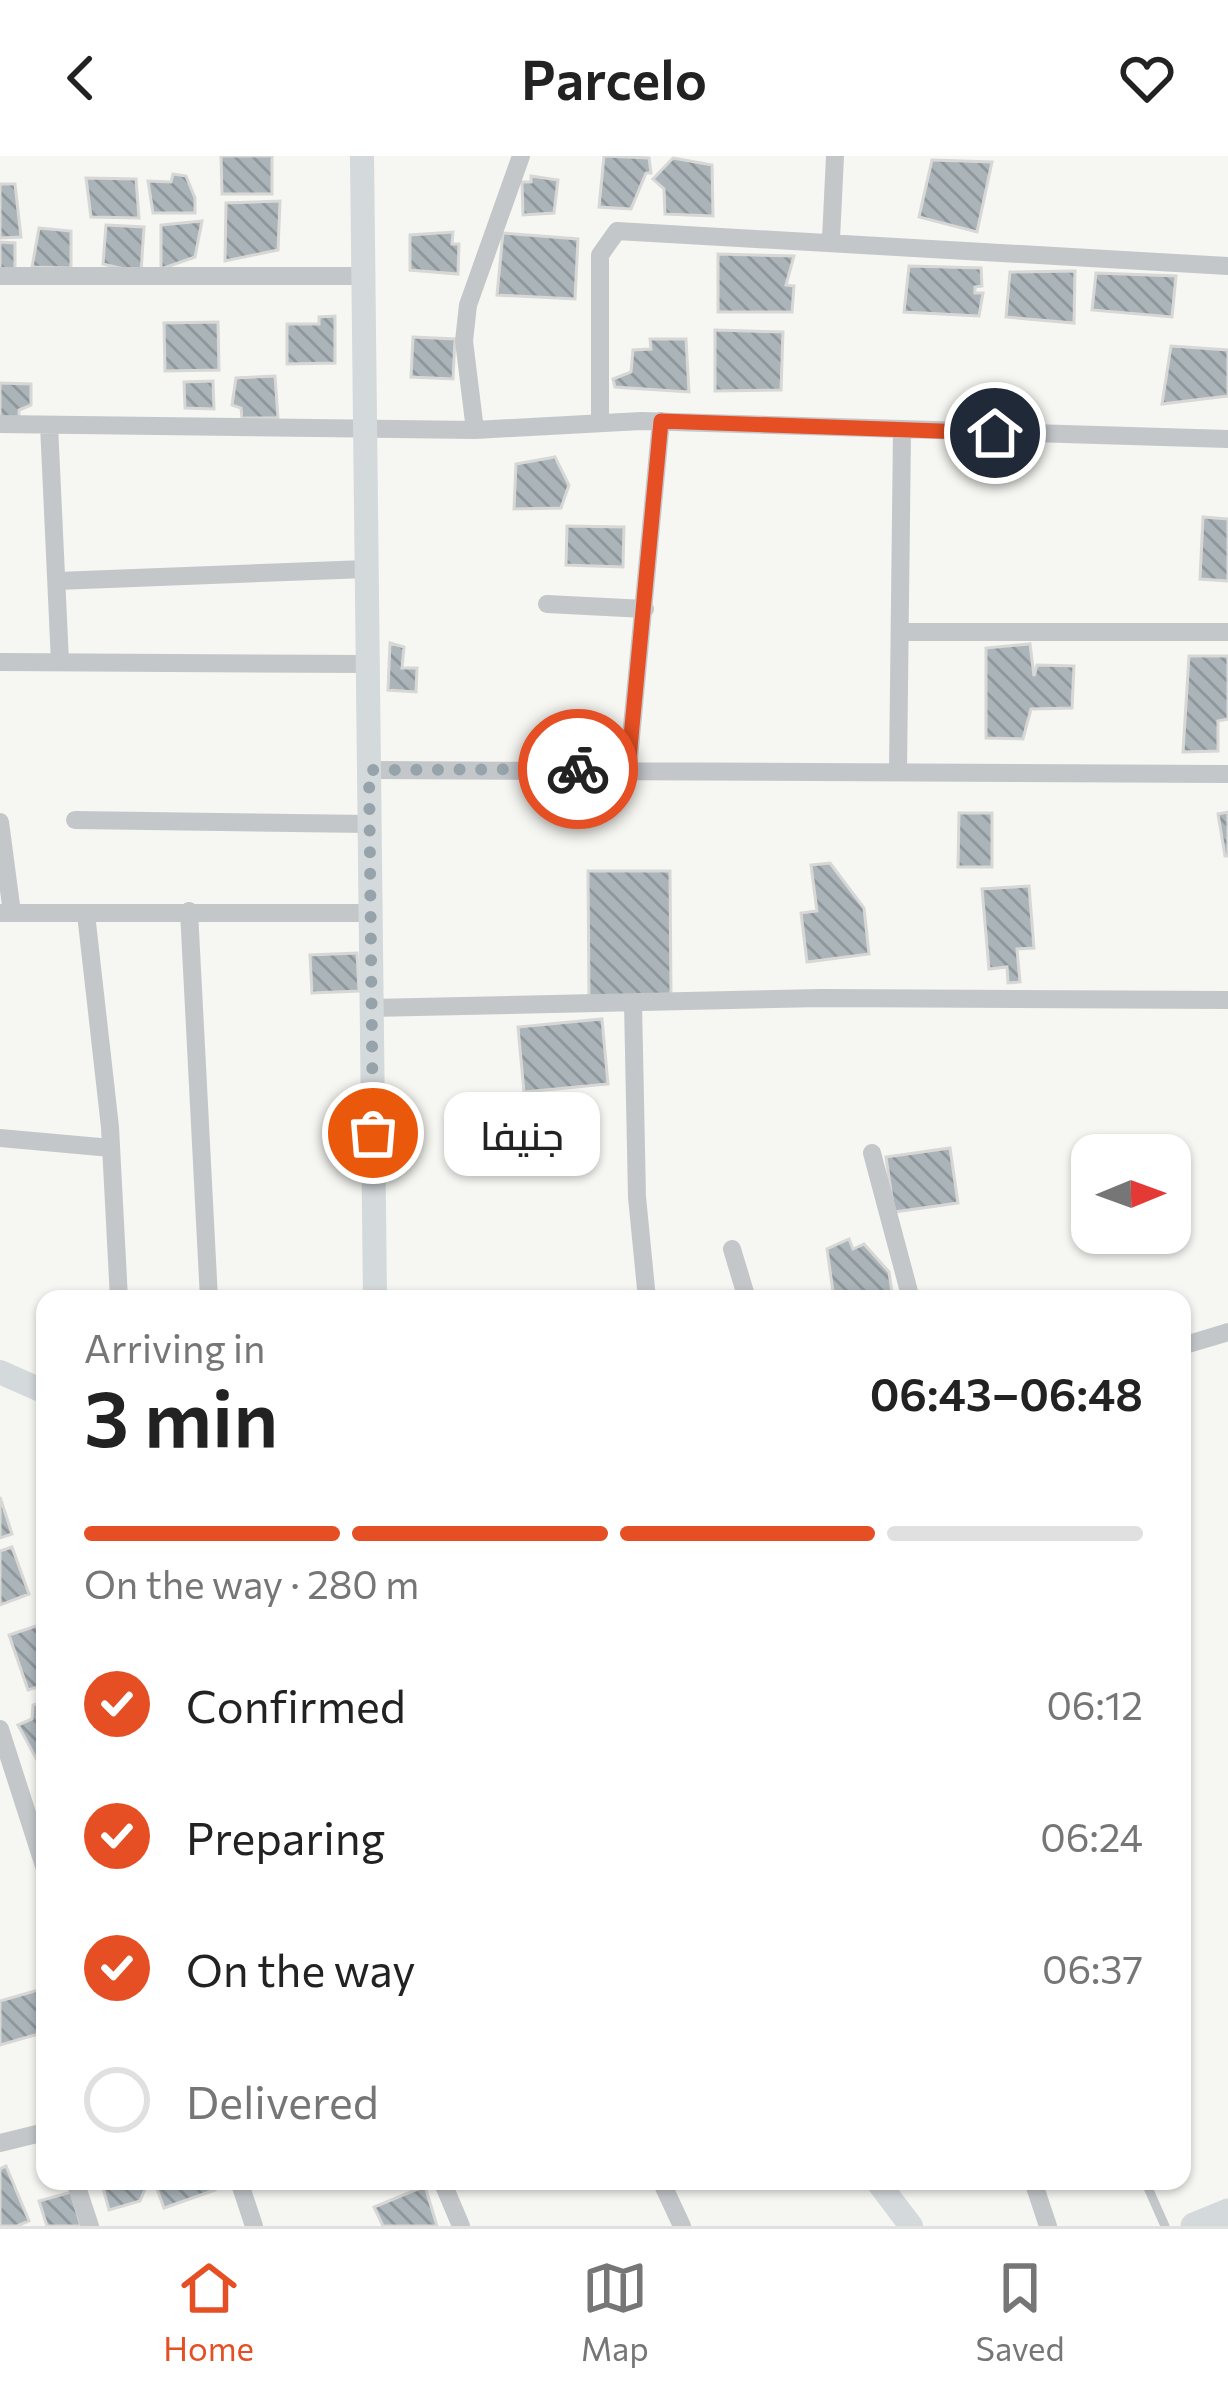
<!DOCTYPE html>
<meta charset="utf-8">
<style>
body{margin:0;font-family:Commissioner,Cairo,sans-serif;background:#f2f2f2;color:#222;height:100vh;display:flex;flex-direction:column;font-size:45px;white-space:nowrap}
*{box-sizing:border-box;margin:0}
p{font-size:39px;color:#767676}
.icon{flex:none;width:66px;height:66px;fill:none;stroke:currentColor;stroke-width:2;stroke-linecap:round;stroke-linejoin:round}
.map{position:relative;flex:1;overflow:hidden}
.details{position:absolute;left:36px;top:1134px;width:1155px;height:900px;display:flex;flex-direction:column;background:#fff;border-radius:24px;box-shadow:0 3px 9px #0004}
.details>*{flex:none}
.needle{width:78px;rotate:89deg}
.fabs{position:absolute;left:1071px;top:978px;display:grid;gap:24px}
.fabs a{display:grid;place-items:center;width:120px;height:120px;border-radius:24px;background:#fff;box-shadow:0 3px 9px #0004;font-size:60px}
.pin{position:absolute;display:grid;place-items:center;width:102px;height:102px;color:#fff;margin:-51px;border:6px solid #fff;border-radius:50%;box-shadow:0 3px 12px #0007}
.courier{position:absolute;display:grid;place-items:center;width:120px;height:120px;margin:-60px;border:9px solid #e54f23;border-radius:50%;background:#fff;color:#222;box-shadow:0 3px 15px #0007}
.bubble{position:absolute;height:84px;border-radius:24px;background:#fff;box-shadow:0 3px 9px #0004;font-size:39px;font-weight:600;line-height:84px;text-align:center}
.summary em{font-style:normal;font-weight:600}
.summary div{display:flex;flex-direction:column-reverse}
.summary{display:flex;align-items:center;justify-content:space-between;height:204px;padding:0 48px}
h1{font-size:78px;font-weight:600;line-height:90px}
.bar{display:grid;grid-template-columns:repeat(4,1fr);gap:18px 12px;align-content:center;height:144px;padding:0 48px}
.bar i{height:15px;border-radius:9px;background:#e0e0e0}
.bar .current{background:#e54f23}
.bar p{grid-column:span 4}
ol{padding:0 48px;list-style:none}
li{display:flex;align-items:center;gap:36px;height:132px}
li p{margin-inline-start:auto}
li .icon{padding:12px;border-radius:50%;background:#e54f23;color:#fff;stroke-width:4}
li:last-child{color:#767676}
li i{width:66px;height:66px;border:6px solid #e0e0e0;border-radius:50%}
header{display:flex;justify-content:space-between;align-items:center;height:156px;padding:0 48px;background:#fff;font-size:54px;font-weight:600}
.tabs{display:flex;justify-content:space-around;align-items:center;height:168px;border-top:3px solid #e0e0e0;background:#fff;font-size:33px;color:#767676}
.tabs a{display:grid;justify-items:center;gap:6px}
.tabs .current{color:#e54f23}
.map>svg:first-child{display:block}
.building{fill:url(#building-back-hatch);stroke:#d7d7d5;stroke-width:3}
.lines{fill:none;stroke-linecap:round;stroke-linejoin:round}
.lane{stroke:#c3c7ca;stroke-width:9}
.street{stroke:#c3c7ca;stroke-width:18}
.secondary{stroke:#d4d9dc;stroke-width:24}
.primary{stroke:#d4d9dc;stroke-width:27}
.done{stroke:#97a3aa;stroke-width:12;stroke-dasharray:0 21.6}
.route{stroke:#e54f23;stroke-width:15}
</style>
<header><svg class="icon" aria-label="back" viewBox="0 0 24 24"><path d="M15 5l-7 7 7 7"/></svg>Parcelo<svg class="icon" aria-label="heart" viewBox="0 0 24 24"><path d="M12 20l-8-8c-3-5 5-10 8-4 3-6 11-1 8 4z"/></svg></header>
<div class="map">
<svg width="1228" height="2070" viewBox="0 0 1228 2070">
<defs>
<pattern id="building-back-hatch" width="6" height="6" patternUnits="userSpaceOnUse" patternTransform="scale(3)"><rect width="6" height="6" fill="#abb4b9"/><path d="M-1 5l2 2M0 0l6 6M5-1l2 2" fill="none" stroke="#8f979c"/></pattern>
</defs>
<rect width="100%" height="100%" fill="#f6f6f2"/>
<path class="building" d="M221,0H272V38H222Z
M604,0L649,2L651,17H646L631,53L599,51Z
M673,2L712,9L713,60L665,58L664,33L653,23Z
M932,4L992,6L977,76L919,61Z
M173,18L186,20L195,42V57H153L148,25L171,26Z
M531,20L558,24L554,57L523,59L522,26H531Z
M86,22L136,23L139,62L91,61Z
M0,28H15L21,81L0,82Z
M280,45L278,94L225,105L226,47Z
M202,65L195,101L161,113V69Z
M106,69L144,71L141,117L103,108Z
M39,72L71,75V112L32,111Z
M453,76L452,88H459L458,118L410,114V79Z
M503,77L578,83L575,143L497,139Z
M0,86L15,87V118L0,117Z
M718,98L794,100L786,129L794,130L792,156H718Z
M909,110L981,112L982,130L975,131V137H983L979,160L904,156Z
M1075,115L1074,167L1006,161L1010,116Z
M1096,117L1176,120L1172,161L1092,154Z
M335,160V207L287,208V168H319V161Z
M218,166L219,214L165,215L164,167Z
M715,174L783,176L781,234L715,235Z
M413,181L455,183L453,223L411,221Z
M650,183H686L689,236L615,231L613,223L631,216L633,194L651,193Z
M1171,190L1228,194V240L1162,248Z
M275,220L278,262H242L241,252L232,249L236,222Z
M213,225L214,253L185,252L184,226Z
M0,227L31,228V249L19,254V263L0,262Z
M555,301L569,329L561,352L514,353L516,308Z
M1203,361L1228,363V425L1200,423Z
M567,370L624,371L623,411L566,409Z
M390,487L404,491L402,512H417L416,536L388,534Z
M1030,488L1034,520L1037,509L1074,510L1072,552L1031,553L1023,583L986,582V492Z
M1189,500H1228V563L1218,565V595L1183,596Z
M1228,656V700H1225L1218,658Z
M959,657H992V711H958Z
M830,707L864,752L869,798L807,806L801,757L817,755L811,709Z
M588,715H670L671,839L589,840Z
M1029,730L1034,792L1017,793L1020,826L1008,827L1007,811L989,813L982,733Z
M357,797L359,835L312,837L310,799Z
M602,863L608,928L524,936L518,871Z
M950,992L958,1047L894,1056L886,1001Z
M849,1083L853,1093L864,1088L889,1116L893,1143H834L827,1093Z
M0,1341L12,1378L0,1382Z
M12,1391L29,1438L0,1449V1395Z
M45,1467V1529L28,1534L9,1479Z
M45,1545V1601L37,1604L18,1569L32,1563L33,1549Z
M45,1832V1876L0,1889V1845Z
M6,2010L29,2065L17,2070H0V2013Z
M101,2025H144L145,2033L140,2045L109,2054Z
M154,2025H212L215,2034L164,2052Z
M425,2030L437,2070H383L374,2051Z
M71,2036L81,2070H47L39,2045Z"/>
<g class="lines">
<path class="lane" d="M1145,2025L1165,2070"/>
<path class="street" d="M831,83L835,0
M0,120H363
M600,265V99L617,75L1228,110
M0,268L475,274L641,265L1228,283
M49,269L60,506
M475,274L464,185L468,149L521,0
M57,425L366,413
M547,448L645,453
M902,476H1228
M0,506L367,508
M628,613L661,265
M369,614L1228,618
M898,615L902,275
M75,664L369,668
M0,666L12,757
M189,755L209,1143
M0,757H370
M86,758L110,971L119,1143
M633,847L637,1041L647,1143
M371,852L822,842L1228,844
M0,982L111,992
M872,997L911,1143
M732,1093L747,1143
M1182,1190L1228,1176
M0,1573L45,1713
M0,1987L45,1976
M75,2025L90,2070
M239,2025L254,2070
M442,2025L461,2070
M661,2025L682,2070
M1033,2025L1048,2070"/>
<path class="secondary" d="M362,0L375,1143
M0,1216L45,1236
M877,2025L911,2070"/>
<path class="primary" d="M1194,2070L1228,2056"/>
</g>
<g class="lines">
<path class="done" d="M373,977L369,614L578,613"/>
<path class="route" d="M578,613H628L661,265L995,277"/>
</g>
</svg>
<div class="fabs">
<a><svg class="needle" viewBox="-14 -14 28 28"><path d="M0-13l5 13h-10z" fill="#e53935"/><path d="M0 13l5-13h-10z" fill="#767676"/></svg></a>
</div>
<div class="pin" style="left:373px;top:977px;background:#ea580c"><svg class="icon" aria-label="bag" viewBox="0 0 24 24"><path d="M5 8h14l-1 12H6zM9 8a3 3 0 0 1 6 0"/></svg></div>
<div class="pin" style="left:995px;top:277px;background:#1f2937"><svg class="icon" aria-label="home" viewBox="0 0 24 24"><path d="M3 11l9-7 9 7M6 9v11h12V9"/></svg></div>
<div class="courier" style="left:578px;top:613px"><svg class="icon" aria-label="bike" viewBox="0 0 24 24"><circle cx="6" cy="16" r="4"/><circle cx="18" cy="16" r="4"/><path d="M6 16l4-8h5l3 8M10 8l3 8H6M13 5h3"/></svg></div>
<div class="bubble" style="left:444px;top:936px;width:156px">جنيفا</div>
<section class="details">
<div class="summary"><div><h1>3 min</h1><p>Arriving in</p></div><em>06:43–06:48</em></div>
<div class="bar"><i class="current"></i><i class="current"></i><i class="current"></i><i></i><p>On the way · 280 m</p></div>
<ol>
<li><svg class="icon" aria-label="check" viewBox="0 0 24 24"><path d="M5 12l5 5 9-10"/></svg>Confirmed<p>06:12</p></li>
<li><svg class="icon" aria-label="check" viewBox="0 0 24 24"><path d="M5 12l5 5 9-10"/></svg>Preparing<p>06:24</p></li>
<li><svg class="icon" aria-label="check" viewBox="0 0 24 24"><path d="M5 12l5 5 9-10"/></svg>On the way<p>06:37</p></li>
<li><i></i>Delivered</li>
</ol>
</section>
</div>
<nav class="tabs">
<a class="current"><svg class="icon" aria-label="home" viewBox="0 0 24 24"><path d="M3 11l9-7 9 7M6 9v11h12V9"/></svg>Home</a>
<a><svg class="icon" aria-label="map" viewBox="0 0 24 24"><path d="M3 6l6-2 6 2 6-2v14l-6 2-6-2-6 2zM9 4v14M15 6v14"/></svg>Map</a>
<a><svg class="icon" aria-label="saved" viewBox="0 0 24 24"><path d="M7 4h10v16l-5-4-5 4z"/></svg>Saved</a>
</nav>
